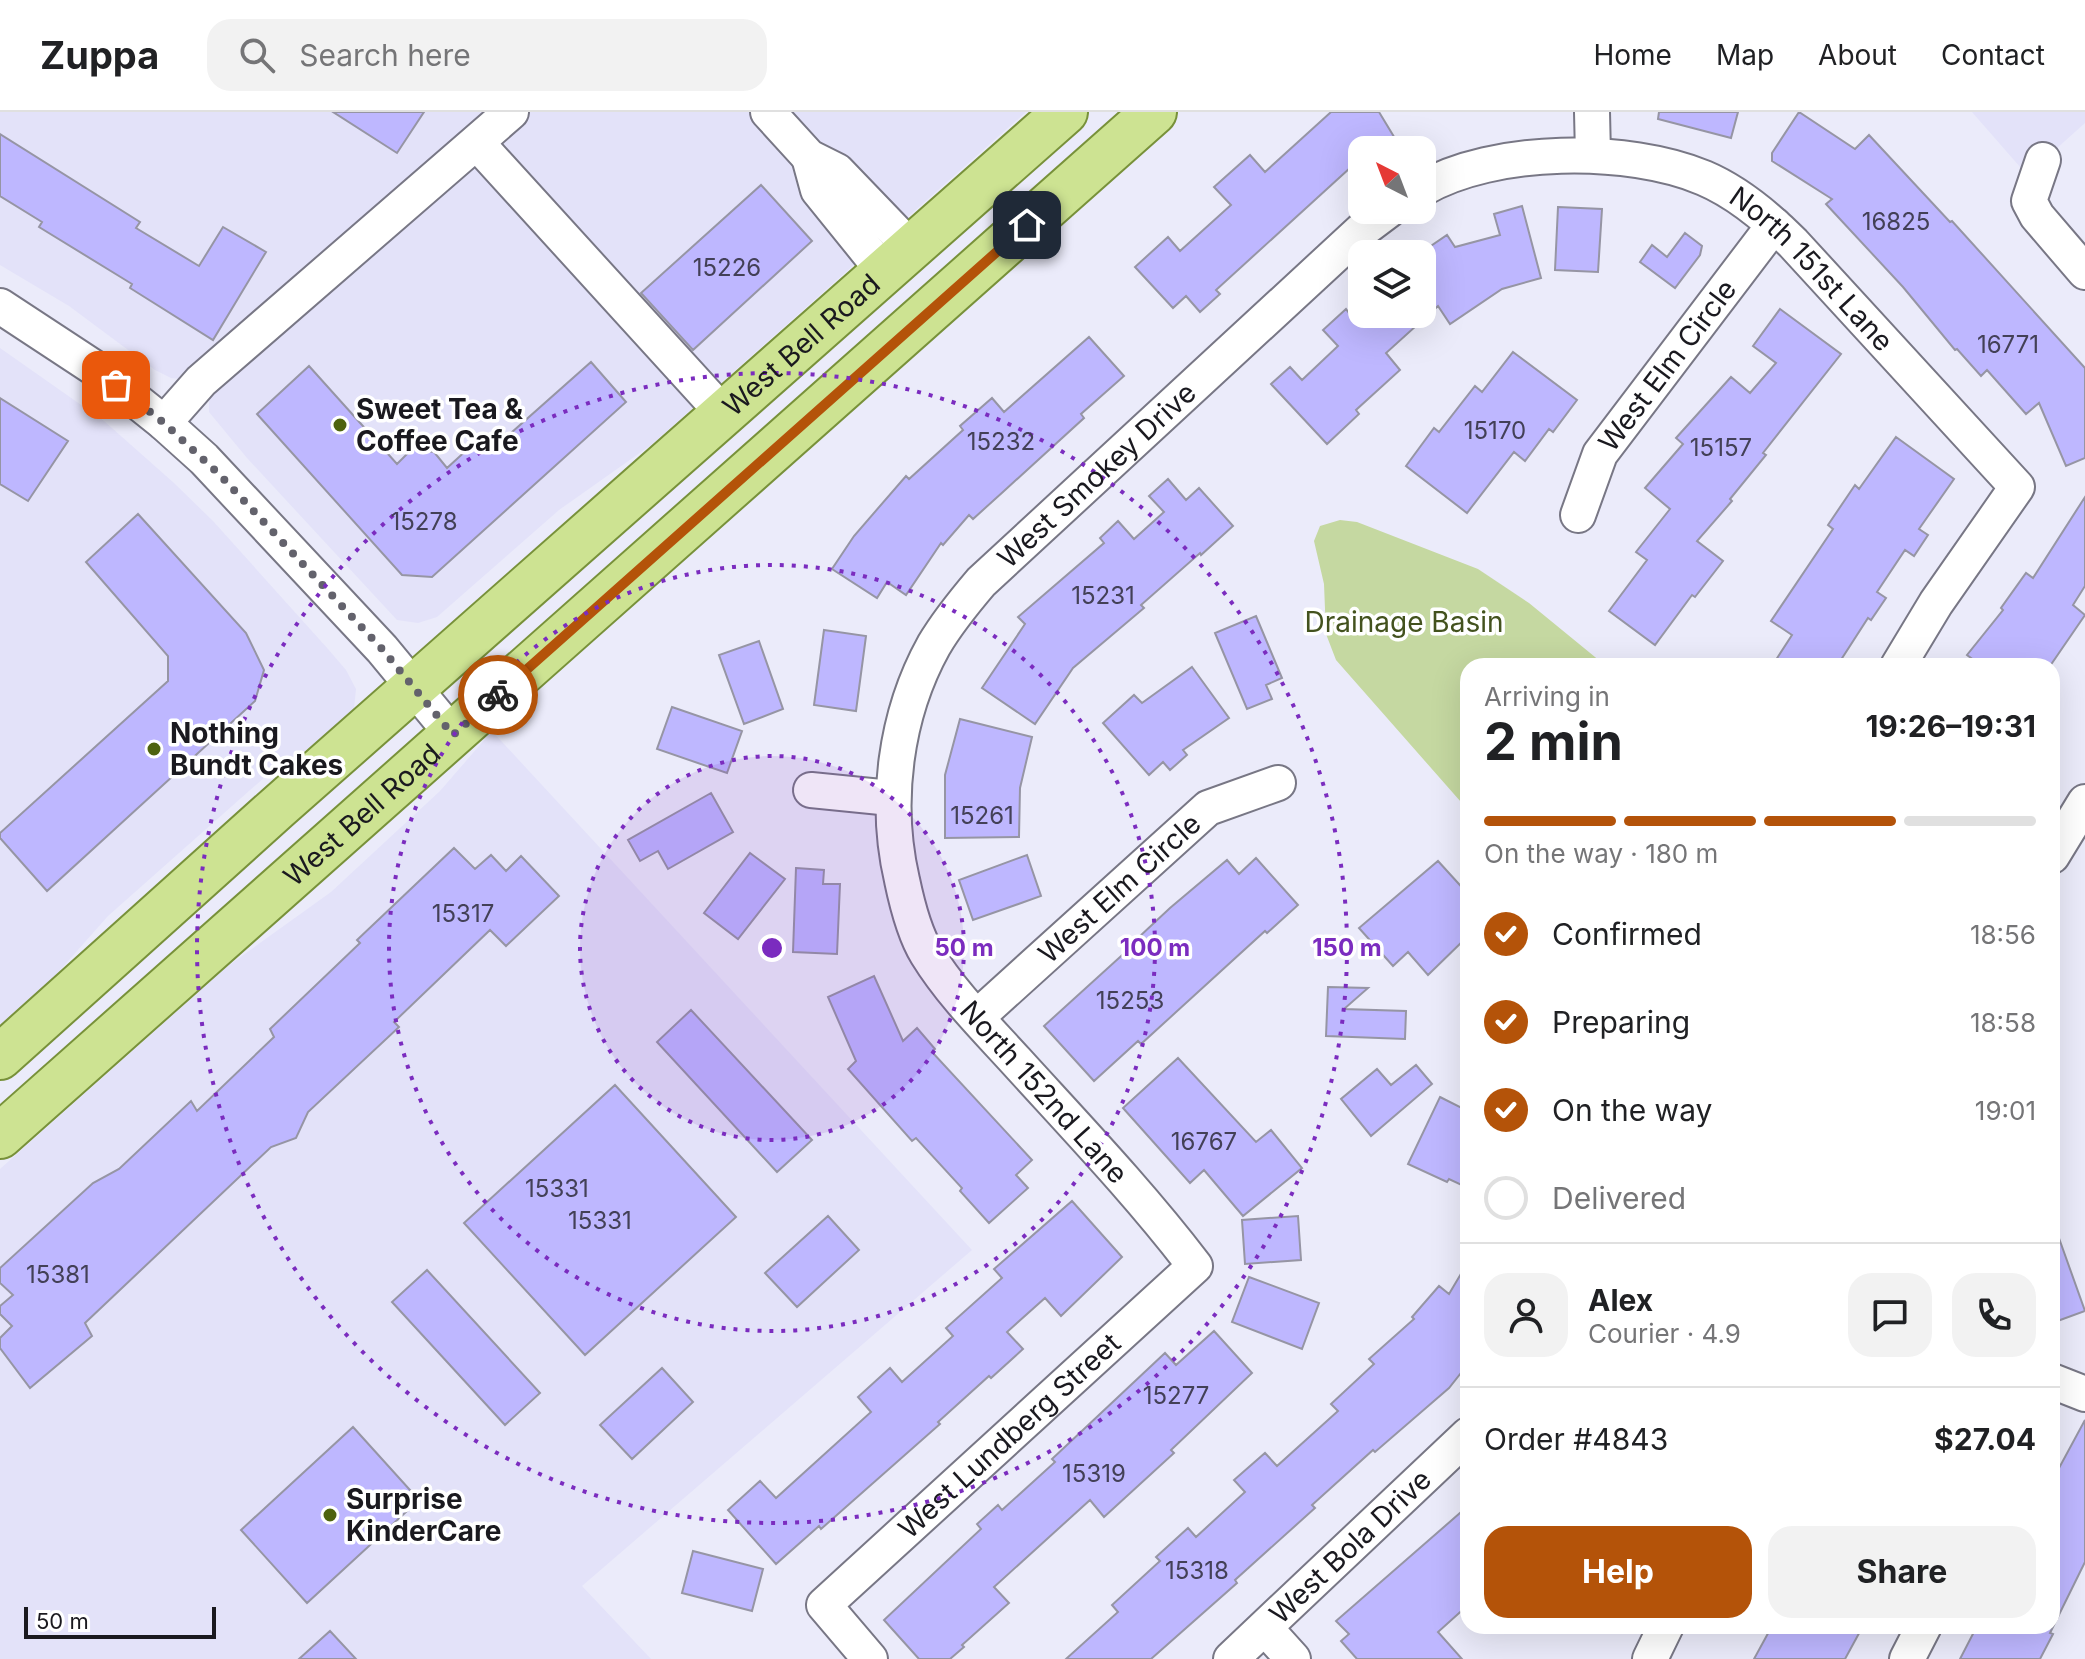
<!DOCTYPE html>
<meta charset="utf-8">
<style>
body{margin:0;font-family:Inter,sans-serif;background:#f2f2f2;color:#202124;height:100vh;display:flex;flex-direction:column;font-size:30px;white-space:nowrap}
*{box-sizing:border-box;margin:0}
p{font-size:26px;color:#757577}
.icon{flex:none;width:44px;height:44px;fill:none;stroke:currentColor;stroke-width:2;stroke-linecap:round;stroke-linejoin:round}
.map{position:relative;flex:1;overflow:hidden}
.side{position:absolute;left:1460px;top:546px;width:600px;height:976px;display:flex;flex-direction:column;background:#fff;border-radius:24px;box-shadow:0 8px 32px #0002}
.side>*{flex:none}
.needle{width:52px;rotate:318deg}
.controls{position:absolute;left:1348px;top:24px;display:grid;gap:16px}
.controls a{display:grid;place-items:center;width:88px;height:88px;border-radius:16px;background:#fff;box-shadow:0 8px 32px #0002;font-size:40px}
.scale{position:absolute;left:24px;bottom:20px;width:192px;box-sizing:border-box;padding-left:8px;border:4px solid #1a191f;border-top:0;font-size:22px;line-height:28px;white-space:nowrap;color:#1a191f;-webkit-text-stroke:6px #fff;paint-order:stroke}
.pin{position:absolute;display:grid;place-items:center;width:68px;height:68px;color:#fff;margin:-34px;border-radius:16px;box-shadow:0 4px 12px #0006}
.courier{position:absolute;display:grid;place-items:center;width:80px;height:80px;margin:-40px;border:6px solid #b45309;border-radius:50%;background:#fff;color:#222;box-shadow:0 2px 10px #0007}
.summary em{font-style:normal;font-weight:700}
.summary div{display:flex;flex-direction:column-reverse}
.summary{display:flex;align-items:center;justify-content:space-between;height:136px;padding:0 24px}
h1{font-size:52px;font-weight:700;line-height:60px}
.bar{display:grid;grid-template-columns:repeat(4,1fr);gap:12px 8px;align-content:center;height:96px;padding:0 24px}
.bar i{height:10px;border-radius:6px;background:#e0e0e0}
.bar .selected{background:#b45309}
.bar p{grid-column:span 4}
.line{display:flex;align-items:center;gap:20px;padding:0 24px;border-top:2px solid #e0e0e0}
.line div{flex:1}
.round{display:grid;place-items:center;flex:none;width:84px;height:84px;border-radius:24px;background:#f2f2f2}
ol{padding:0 24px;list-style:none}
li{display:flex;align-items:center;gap:24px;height:88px}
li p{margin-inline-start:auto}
li .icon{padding:8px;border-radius:50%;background:#b45309;color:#fff;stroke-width:4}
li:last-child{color:#757577}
li i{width:44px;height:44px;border:4px solid #e0e0e0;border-radius:50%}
.primary-button{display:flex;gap:16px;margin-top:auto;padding:16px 24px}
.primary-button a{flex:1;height:92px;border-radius:24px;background:#b45309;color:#fff;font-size:32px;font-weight:700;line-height:92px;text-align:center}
.primary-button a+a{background:#f2f2f2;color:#202124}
header{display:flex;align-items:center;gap:48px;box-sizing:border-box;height:112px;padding:0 40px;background:#fff;border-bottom:2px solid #e0e0e0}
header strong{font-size:38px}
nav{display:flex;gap:44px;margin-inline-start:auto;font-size:28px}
.search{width:560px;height:72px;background:#f2f2f2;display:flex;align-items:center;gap:20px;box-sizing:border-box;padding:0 28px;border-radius:24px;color:#757577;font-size:30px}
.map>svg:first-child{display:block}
.built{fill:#e3e2f9}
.green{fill:#c5d8a1}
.building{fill:#beb7ff;stroke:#9695a4;stroke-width:2}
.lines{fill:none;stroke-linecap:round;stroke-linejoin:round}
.minor-casing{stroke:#787785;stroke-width:38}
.major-casing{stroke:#78913a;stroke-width:48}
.minor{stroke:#fff;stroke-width:34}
.major{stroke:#cde392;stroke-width:44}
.done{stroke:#63626c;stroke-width:8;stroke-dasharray:0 14.4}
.route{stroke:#b45309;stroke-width:10}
.ring{fill:none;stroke:#7b2cbf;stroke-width:4;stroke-dasharray:4 8}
.poi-dot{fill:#4e630e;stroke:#fff;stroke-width:3}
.labels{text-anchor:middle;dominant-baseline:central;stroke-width:7;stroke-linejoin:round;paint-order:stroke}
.number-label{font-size:24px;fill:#434057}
.street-label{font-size:28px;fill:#1a191f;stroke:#fff}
.poi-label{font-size:28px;font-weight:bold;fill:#1a191f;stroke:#fff;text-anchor:start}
.park-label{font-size:28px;fill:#43521e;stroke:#fff}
.centre{fill:#7b2cbf;stroke:#fff;stroke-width:4}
.ring-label{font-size:24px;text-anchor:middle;font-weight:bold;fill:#7b2cbf;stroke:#fff;stroke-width:7;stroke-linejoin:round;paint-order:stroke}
</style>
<header>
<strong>Zuppa</strong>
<div class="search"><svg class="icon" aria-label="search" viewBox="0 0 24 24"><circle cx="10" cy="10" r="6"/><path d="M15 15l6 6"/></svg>Search here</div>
<nav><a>Home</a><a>Map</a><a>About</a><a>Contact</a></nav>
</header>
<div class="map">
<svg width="2085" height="1547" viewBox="0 0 2085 1547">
<rect width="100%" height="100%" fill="#ebebfa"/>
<path class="built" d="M0,0H485L182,267L171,266L155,258L69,194L0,153Z
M524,0H1026L651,333L559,398L437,505L418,511L397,508L247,346L209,300V285L226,266Z
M1972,0H2085V11L2027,63Z
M0,236L104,309L174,371L213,409L328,537L346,558L356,577L354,597L339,616L266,664L108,804L53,866L0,917Z
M492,619L972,1138L582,1474L651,1547H0V1057L228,854L331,780L440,679Z"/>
<path class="green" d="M1340,408L1357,410L1478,457L1529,491L1606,554H1468V698L1336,548L1326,522L1324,472L1314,429L1320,414Z"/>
<path class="building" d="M333,0H424L397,41Z
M1331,0H1379L1402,38H1362V45L1216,178L1220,182L1200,200L1186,184L1173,196L1135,155L1168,125L1180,139L1231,93L1214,75L1250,43L1265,60Z
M1659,0H1738L1731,26L1658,7Z
M1799,0L1855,37L1869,23L1950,110L1952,109L2085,256V346L2066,354L2039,291L2026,302L1987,258L1981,264L1957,237L1955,238L1903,175L1826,92L1832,87L1772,49V41Z
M0,22L140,110L136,116L199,154L223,115L266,140L213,228L130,176L132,172L39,115L42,110L0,84Z
M761,73L812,129L693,238L641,181Z
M1522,94L1541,166L1502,177L1450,212L1438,194L1386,241L1400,258L1356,298L1359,302L1327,332L1271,272L1290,255L1302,268L1338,234L1323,218L1346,197L1349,201L1362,189V202H1422V140L1447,123L1455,135L1500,123L1494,102Z
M1558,95L1602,97L1598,160L1555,158Z
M1685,121L1702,134L1700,143L1675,176L1640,150L1652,133L1667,145Z
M1780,197L1841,242L1763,341L1766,343L1730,387L1732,389L1697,429L1723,449L1695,485L1692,483L1655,533L1609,499L1647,448L1636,440L1670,397L1645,376L1683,332L1676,326L1731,265L1750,281L1776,251L1753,234Z
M1089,225L1124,264L1081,302L1084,306L1004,379L973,407L969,403L943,433L941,431L906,483L887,470L877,486L832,457L854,424L906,364L909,367L963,318L960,314L992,286L1004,300Z
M1513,240L1577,288L1553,320L1549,317L1525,349L1514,340L1467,401L1406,354L1434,316L1439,320L1475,274L1482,280Z
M591,250L626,290L432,465L402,463L257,302L309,254L397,352L412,337L434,340L447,356L470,335L493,337Z
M0,286L68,329L28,389L0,372Z
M1896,325L1954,367L1919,417L1928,423L1914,444L1905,438L1877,480L1886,486L1871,508L1868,506L1837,554H1772L1792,523L1771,509L1833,417L1828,413L1855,373L1859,377Z
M1168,367L1186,388L1199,376L1233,414L1201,443L1200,441L1141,493L1144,496L1073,556L1035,612L982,576L1025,512L1018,505L1104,431L1100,426L1118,409L1134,427L1164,400L1149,384Z
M2085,385V474L2073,493L2085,503L2050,554H1982L1967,543L2003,498L2001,496L2026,461L2033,466Z
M138,402L246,521L264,558L255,589L47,779L0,726V721L168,569V544L86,450Z
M1256,504L1282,566L1266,573L1272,587L1247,597L1215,521Z
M824,518L866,524L856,599L814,593Z
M759,529L783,597L744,612L719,543Z
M1192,555L1229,606L1183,638L1187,643L1170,658L1163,650L1149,663L1103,611L1134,583L1142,591Z
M672,595L742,619L727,661L657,637Z
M960,607L1032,625L1020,676L1019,725L945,726V663Z
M711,681L733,720L668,757L658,739L640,749L628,728Z
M454,736L475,757L491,743L506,759L521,744L559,784L506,834L490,818L394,910L399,915L308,1000L296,1026L271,1035L85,1211L92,1224L30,1276L0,1236V1226L12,1214L0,1202V1194L13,1183L0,1171V1156L93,1071L119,1057L191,989L197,999L274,925L270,917L360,831L357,828Z
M750,741L785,767L738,827L704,801Z
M1027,743L1041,784L973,808L959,768Z
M1256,746L1298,793L1267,821L1265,819L1141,932L1138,929L1094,969L1044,914L1141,826L1139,825L1170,796L1227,748L1239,762Z
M1438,749L1468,782V824L1428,863L1408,840L1393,854L1359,816Z
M796,756L824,758L823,772H840L837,842L793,840Z
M874,864L903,929L917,916L935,937L932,940L1032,1048L1016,1063L1028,1076L989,1111L960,1079L962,1076L916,1026L912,1029L848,957L856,949L828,885Z
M1328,875L1368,876L1344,897L1406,899L1405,927L1326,924Z
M691,898L812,1028L777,1060L657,930Z
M1178,946L1256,1030L1271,1018L1302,1056L1243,1104L1204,1058L1190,1071L1123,996Z
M1416,953L1432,972L1371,1024L1341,987L1377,957L1391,973Z
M615,973L736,1105L585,1243L464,1111Z
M1440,985L1468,999V1076L1449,1067L1447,1070L1408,1052Z
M1072,1089L1122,1145L1061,1204L1045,1186L1007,1220L1023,1237L991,1266L989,1264L938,1310L940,1312L821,1417L819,1414L776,1452L728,1398L760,1369L776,1386L871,1300L858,1285L890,1256L902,1270L953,1224L946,1216L1002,1166L994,1157Z
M828,1104L859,1138L797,1195L765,1161Z
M1298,1104L1301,1148L1245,1152L1242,1108Z
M2055,1115L2085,1199L2052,1211V1116Z
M1468,1150V1252L1449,1276L1375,1340L1373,1338L1312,1393L1315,1396L1235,1468L1237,1471L1151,1547H1066L1118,1500L1112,1493L1160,1449L1156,1445L1188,1416L1196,1425L1245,1380L1234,1368L1265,1341L1277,1354L1338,1299L1331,1292L1374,1252L1369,1247L1414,1207L1412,1205L1439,1174L1449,1182Z
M427,1158L540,1281L505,1313L392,1190Z
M1249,1165L1319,1191L1302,1237L1232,1210Z
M1214,1219L1252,1261L1171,1338L1174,1341L1104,1405L1090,1388L994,1475L1009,1491L962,1533L964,1535L950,1547H919L884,1508L981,1417L977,1412L998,1393L1002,1398L1055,1350L1052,1347L1165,1241L1176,1253Z
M662,1256L693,1290L632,1347L600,1313Z
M2085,1308V1450L2050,1521L2053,1522L2040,1547H1960L1977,1514H2052V1369Z
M353,1315L419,1388L307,1491L241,1418Z
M1468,1394V1493L1438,1520L1462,1547H1357L1341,1529L1349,1522L1336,1509Z
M693,1439L763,1457L752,1499L682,1481Z
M1772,1514H1863L1845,1547H1754Z
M330,1519L356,1547H299Z"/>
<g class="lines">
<g class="minor-casing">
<g id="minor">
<path d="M768,0L809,45L837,59L912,137"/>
<path d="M1592,0L1593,43"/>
<path d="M477,31L723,301"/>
<path d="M809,45L818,78L885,161"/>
<path d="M2043,48L2029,89L2037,104L2085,160"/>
<path id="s1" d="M1422,77C1493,35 1628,34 1704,66C1737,80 1768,106 1793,131L2017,375L1936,491L1898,554"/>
<path d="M0,194L99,259L164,311L204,347L382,537L453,623"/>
<path d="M164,311L201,269L511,0"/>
<path id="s2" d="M1578,403L1600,342L1774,113"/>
<path d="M811,678L891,686"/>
<path d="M2052,744L2085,690"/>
<path id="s3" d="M977,905L1208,696L1278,671"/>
<path d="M2052,1269L2085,1282"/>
<path d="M1265,1516L1293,1547"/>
<path id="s4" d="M870,1547L824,1493L1195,1154C1140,1082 1077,1016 1016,949C985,915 951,881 927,842C914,821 907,792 902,768C884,691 895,603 934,533C947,511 964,490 981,470L1361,119L1389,98"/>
<path id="s5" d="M1231,1547L1468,1323"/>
<path d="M1650,1547L1666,1514"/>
<path d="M1907,1547L1924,1514"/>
</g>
</g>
<g class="major-casing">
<g id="major">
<path id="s6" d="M0,945L277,696L1065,0"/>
<path id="s7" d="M0,1024L1154,0"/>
</g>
</g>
<use href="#minor" class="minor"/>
<use href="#major" class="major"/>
</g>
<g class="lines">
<path class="done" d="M116,273L164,311L220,363L382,537L453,623L498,583"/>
<path class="route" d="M498,583L1027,113"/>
</g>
<circle cx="772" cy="836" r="192" fill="#7b2cbf" fill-opacity=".12"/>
<g class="ring">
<circle cx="772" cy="836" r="192"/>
<circle cx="772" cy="836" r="383"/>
<circle cx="772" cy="836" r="575"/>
</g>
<g class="poi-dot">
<circle cx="340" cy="313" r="8"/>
<circle cx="154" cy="637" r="8"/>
<circle cx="330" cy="1403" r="8"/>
</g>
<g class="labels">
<g class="number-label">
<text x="1896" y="109">16825</text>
<text x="727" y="155">15226</text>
<text x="2008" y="232">16771</text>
<text x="1495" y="318">15170</text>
<text x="1001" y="329">15232</text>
<text x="1721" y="335">15157</text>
<text x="424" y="409">15278</text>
<text x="1103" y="483">15231</text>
<text x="982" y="703">15261</text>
<text x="463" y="801">15317</text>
<text x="1130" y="888">15253</text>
<text x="1204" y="1029">16767</text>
<text x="557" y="1076">15331</text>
<text x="600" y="1108">15331</text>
<text x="58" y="1162">15381</text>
<text x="1176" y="1283">15277</text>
<text x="1094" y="1361">15319</text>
<text x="1197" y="1458">15318</text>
</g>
<g class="street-label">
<text stroke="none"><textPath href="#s1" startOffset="432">North 151st Lane</textPath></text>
<text stroke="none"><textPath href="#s6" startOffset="1072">West Bell Road</textPath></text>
<text stroke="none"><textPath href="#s2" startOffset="176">West Elm Circle</textPath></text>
<text stroke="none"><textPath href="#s4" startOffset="1542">West Smokey Drive</textPath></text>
<text stroke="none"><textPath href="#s7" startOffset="484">West Bell Road</textPath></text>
<text stroke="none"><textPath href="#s3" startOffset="192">West Elm Circle</textPath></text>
<text transform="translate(1044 980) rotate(48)">North 152nd Lane</text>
<text stroke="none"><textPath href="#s4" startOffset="322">West Lundberg Street</textPath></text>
<text stroke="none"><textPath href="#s5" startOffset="164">West Bola Drive</textPath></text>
</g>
<g class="poi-label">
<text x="356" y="297">Sweet Tea &amp;<tspan x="356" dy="32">Coffee Cafe</tspan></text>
<text x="170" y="621">Nothing<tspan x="170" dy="32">Bundt Cakes</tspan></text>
<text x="346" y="1387">Surprise<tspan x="346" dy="32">KinderCare</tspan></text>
</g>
<g class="park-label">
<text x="1404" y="510">Drainage Basin</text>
</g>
</g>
<circle cx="772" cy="836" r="12" class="centre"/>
<g class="ring-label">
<text x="964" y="844">50 m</text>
<text x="1155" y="844">100 m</text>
<text x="1347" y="844">150 m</text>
</g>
</svg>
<div class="controls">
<a><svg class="needle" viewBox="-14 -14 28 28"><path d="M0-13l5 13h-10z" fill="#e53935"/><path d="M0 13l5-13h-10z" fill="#757577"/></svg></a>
<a><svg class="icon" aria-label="layers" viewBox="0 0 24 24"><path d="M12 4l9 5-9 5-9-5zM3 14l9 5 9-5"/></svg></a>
</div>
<div class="scale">50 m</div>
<div class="pin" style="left:116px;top:273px;background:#ea580c"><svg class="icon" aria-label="bag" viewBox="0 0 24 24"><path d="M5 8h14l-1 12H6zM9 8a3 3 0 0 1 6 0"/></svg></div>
<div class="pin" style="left:1027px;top:113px;background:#1f2937"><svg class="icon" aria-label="home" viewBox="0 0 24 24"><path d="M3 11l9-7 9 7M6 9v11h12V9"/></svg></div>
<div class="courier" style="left:498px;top:583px"><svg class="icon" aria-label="bike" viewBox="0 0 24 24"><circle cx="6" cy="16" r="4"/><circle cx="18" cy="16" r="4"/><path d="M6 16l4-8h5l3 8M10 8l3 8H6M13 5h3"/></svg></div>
<section class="side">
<div class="summary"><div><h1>2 min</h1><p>Arriving in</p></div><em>19:26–19:31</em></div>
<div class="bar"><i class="selected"></i><i class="selected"></i><i class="selected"></i><i></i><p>On the way · 180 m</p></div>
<ol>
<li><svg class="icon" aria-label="check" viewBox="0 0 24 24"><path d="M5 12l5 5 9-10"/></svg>Confirmed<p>18:56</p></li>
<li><svg class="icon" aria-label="check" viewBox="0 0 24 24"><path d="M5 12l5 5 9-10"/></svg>Preparing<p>18:58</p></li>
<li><svg class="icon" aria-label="check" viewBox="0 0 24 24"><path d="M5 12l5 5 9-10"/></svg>On the way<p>19:01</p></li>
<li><i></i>Delivered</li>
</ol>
<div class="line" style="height:144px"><a class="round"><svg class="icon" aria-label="person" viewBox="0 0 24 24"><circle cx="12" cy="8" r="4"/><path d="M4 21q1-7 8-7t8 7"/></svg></a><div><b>Alex</b><p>Courier · 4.9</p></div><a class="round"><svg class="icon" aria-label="chat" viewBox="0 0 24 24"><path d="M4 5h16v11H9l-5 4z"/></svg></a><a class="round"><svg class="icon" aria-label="phone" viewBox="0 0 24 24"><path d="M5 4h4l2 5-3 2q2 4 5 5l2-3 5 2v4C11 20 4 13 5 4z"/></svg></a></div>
<div class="line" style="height:104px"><div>Order #4843</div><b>$27.04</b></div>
<div class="primary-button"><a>Help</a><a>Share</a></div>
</section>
</div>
